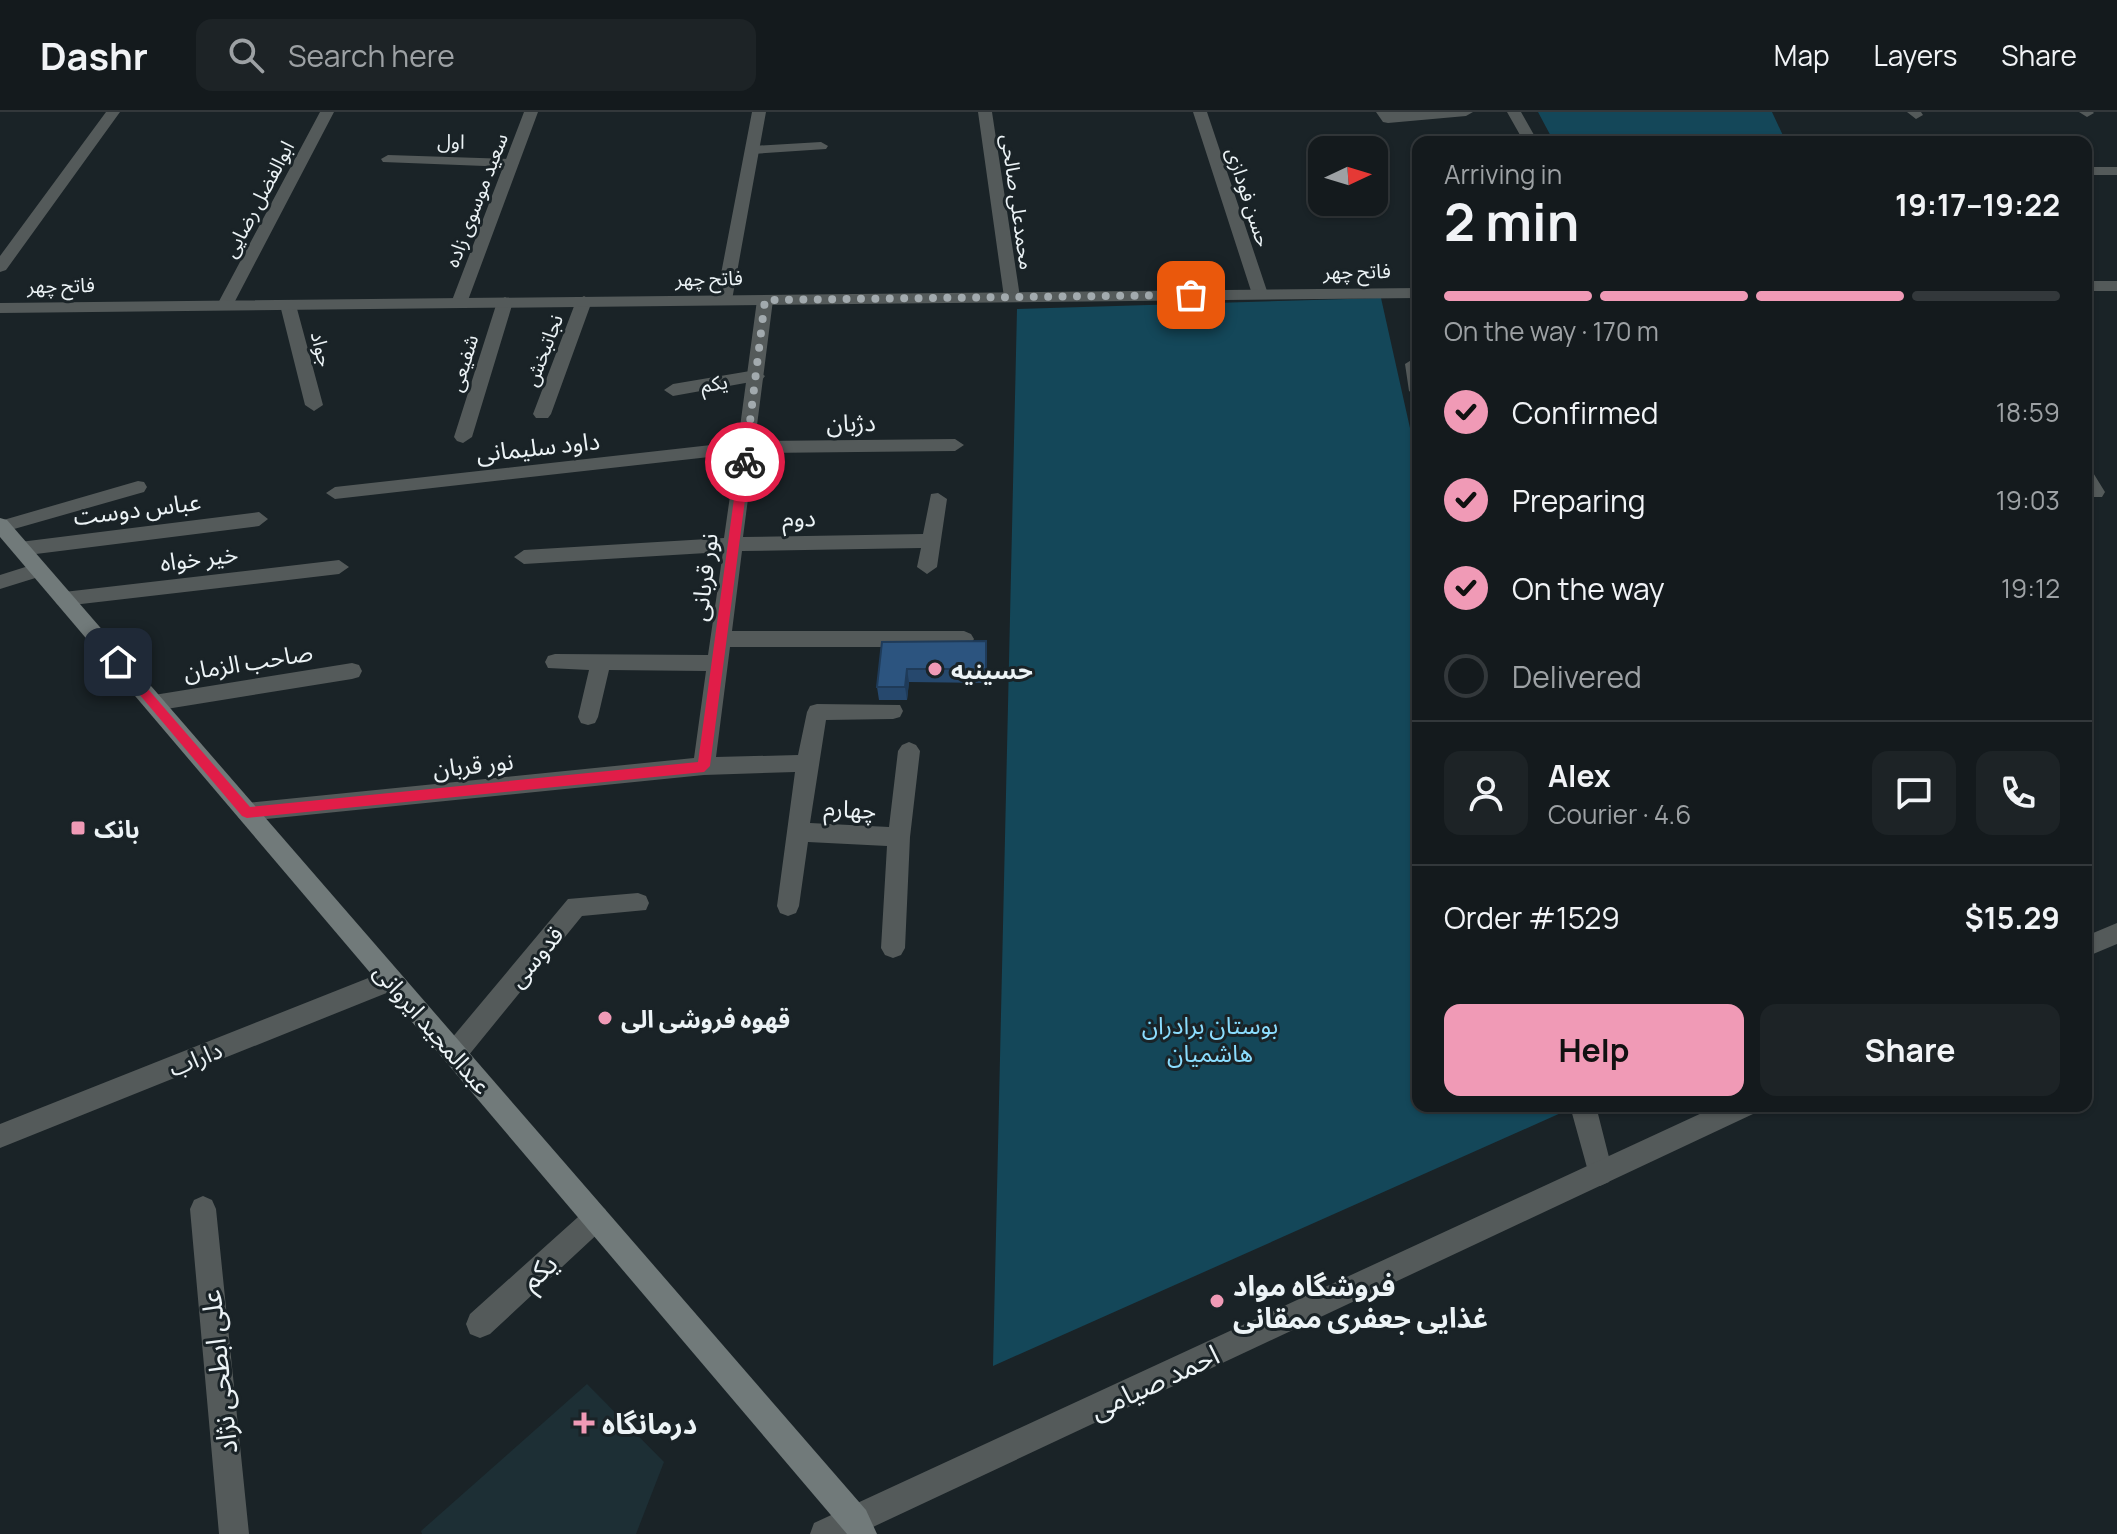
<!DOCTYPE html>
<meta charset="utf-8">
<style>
body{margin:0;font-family:Manrope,"Noto Sans Arabic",sans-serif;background:#1d2326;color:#f1f3f6;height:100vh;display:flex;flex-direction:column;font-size:30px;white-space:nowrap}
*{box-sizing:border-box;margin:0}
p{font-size:26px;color:#9da1a4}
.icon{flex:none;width:44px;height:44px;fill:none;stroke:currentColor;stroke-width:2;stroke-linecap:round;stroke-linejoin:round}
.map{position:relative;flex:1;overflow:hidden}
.panel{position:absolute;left:1412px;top:24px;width:680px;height:976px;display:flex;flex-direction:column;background:#141a1d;border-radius:16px;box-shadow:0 2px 6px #0004,0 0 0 2px #33383b}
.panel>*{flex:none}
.needle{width:52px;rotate:86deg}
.fabs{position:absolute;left:1308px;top:24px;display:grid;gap:16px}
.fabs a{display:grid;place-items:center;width:80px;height:80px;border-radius:16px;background:#141a1d;box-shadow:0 2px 6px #0004,0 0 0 2px #33383b;font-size:40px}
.pin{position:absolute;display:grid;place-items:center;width:68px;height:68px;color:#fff;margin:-34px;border-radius:16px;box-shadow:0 4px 12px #0006}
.courier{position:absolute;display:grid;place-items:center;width:80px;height:80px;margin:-40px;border:6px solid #e11d48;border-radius:50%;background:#fff;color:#222;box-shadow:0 2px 10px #0007}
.overview em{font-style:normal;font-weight:700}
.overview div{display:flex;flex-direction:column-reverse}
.overview{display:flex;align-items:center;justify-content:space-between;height:136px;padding:0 32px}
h1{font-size:52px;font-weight:700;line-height:60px}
.bar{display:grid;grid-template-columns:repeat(4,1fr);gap:12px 8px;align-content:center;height:96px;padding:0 32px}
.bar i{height:10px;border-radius:6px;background:#33383b}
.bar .on{background:#f09ab6}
.bar p{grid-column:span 4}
.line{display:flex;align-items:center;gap:20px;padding:0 32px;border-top:2px solid #33383b}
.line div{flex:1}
.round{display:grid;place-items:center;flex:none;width:84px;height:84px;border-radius:16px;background:#1d2326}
ol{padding:0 32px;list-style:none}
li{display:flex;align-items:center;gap:24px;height:88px}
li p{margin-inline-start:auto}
li .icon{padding:8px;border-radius:50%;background:#f09ab6;color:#111;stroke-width:4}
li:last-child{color:#9da1a4}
li i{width:44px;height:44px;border:4px solid #33383b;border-radius:50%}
.primary-button{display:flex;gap:16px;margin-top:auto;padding:16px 32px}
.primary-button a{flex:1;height:92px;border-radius:16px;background:#f09ab6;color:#111;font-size:32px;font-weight:700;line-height:92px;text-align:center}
.primary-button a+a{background:#1d2326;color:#f1f3f6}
header{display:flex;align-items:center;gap:48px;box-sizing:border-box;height:112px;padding:0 40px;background:#141a1d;border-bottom:2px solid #33383b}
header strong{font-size:38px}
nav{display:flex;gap:44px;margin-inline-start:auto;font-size:28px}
.search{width:560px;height:72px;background:#1d2326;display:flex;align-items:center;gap:20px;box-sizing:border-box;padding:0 28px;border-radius:16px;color:#9da1a4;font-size:30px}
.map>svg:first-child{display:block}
.built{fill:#1d2f35}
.green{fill:#144759}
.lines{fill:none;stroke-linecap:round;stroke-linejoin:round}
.service{fill:#545a5a;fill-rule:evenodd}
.minor{fill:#545a5a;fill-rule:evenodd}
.tertiary{fill:#545a5a;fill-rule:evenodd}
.secondary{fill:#717a7a;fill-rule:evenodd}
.wall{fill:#26486d}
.shaded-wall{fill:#1f3b59}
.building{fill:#2c547f;stroke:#1f3b59;stroke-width:2}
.route{fill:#e11d48}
.done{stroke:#a2aaae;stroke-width:8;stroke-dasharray:0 14.4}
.poi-dot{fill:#f09ab6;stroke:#1a2327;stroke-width:3}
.labels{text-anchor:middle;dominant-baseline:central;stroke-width:6;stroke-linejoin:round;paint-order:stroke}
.far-street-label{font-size:20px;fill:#ecf3f6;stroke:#1a2327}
.street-label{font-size:24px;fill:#ecf3f6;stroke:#1a2327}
.poi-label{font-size:24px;font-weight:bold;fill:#ecf3f6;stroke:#1a2327;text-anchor:start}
.park-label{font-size:24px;fill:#8bddfe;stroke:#1a2327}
.near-street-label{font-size:28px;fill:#ecf3f6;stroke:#1a2327}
.near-poi-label{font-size:28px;font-weight:bold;fill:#ecf3f6;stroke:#1a2327;text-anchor:start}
</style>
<header>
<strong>Dashr</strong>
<div class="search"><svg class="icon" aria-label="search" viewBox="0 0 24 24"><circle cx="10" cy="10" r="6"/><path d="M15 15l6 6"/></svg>Search here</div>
<nav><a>Map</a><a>Layers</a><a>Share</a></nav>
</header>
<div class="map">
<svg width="2117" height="1422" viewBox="0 0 2117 1422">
<rect width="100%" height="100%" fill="#1a2327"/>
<path class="built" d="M587,1272L664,1350L636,1422H422L421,1419Z"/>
<path class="green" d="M1538,0H1772L1786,30H1554Z
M1381,186L1418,352V994H1562L1563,1000L993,1254L1017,197Z"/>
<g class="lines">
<path class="service" d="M1376,0H1473L1466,4L1388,11L1383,10Z
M1907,0H1921L1923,3L1916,7Z
M2079,0H2093L2094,1L2087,5Z
M1878,25L1886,30H1871Z
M821,30L828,34L826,37L752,42L745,38L752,34Z
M388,43L512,47L519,51L512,55L383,50L381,47Z
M2086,55H2117V63H2086Z
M584,184L592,189L551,302L548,306H536L533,302L576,189Z
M505,185L513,190L472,325L463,331L457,329L454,325L497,190Z
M288,188L296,193L323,293L314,299L305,293L280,193Z
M1413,247L1418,248V285L1409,279L1405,252Z
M756,258L765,264L762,268L673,284L664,278L673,272Z
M2086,357L2092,359L2105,380L2102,385H2090L2086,379Z
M138,369L144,370L147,375L144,380L0,421V409Z
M259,400L268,407L259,414L20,444L11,437L20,430Z
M339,448L349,455L339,462L64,494L57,492L54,487L57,482L64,480Z
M352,551L359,553L362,559L359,565L352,567L154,599L147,597L144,591L147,585L154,583Z
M638,781L646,784L649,791L646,798L582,804L464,949L455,952L446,949L443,941L446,933L568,787Z
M1570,994H1596L1613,1061L1609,1070L1600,1074L1591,1070Z
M203,1084L212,1088L216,1097L249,1422H219L190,1097L194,1088Z"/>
<path class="minor" d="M106,0H120L6,158L0,160V144Z
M320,0H334L233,193L225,198L219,197L217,193Z
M524,0H538L467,191L459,196L453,195L451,191Z
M752,0H766L732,188L724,193L716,188Z
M978,0H992L1020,185L1012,190L1004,185Z
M1193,0H1207L1268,182L1266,186H1254L1252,182Z
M1507,0H1521L1538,30H1524Z
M765,183L773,188L755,329L955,327L964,333L955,339L754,341L743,425L923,422L931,382L938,381L947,387L937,455L927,462L917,455L921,436L742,439L732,519H964L971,522L974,527L971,532L964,535H730L716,645L798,643L807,600L810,594L817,592L900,593L903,599L900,605L893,607L826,608L810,711L889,715L898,639L902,633L909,630L916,633L920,639L910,725L905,836L901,843L893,846L885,843L881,836L887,734L808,730L799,794L796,801L788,804L780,801L777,794L795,660L704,663L247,709L239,706L236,700L239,694L247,691L694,646L706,559L609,558L598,605L595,611L588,613L581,611L578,605L589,558L548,556L545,550L548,544L555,542L708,543L723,440L524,452L514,445L524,438L724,426L736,342L335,387L326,381L335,375L738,330L757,188Z
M38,451L45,453L48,458L45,463L0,477V463Z
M391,857L399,860L403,868L399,876L0,1036V1012Z
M596,1093L605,1097L609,1106L605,1115L490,1222L480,1226L470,1222L466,1212L470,1202L587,1097Z"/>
<path class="tertiary" d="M2086,169H2117V179H2086Z
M1418,176V186L0,201V191Z
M2117,811V832L2086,845V824Z
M1717,994H1757L1753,1002L858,1422H810L814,1411Z"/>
<path class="secondary" d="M0,406L7,408L866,1398L877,1422H847L0,425Z"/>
</g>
<path class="wall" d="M882,530L987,543V571L909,570L907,588H879L877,575Z"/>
<path class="shaded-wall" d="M986,529L987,543V571L986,557Z
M907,557L909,570L907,588L905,575Z"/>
<path class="building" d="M986,529V557H907L905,575H877L882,530Z"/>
<path class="route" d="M745,346L750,350L710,654L704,660L247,706L242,704L112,550L114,547H122L250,695L698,650L739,350Z"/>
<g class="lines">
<path class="done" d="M745,350L765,188L1191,183"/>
</g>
<g class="poi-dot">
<circle cx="935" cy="557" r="8"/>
<rect x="70" y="708" width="16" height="16" rx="4"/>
<circle cx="605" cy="906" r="8"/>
<circle cx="1217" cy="1189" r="8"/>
<path d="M580 1299h8v8h8v8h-8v8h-8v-8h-8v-8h8z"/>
</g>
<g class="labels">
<g class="far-street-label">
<text transform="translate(451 29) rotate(2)">اول</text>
<text transform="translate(1249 85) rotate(72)">حسن فودازی</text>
<text transform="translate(258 87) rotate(-62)">ابوالفضل رضایی</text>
<text transform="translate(476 88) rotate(-69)">سعید موسوی زاده</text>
<text transform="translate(1018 90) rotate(82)">محمدعلی صالحی</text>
<text transform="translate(1357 159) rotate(-1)">فاتح چهر</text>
<text transform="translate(709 166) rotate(-1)">فاتح چهر</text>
<text transform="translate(61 173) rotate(-1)">فاتح چهر</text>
<text transform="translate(322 237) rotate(76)">جواد</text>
<text transform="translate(543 238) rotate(-69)">نجاتبخش</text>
<text transform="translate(463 251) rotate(-73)">شفیعی</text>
<text transform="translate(714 271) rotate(-9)">یکم</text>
</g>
<g class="street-label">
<text transform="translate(851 310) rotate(-1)">دژبان</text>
<text transform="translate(538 334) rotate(-6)">داود سلیمانی</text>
<text transform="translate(137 396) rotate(-7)">عباس دوست</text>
<text transform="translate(799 405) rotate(-1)">دوم</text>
<text transform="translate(199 445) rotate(-7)">خیر خواه</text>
<text transform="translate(703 465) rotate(-83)">نور قربانی</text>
<text transform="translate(248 549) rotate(-9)">صاحب الزمان</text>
<text transform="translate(473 652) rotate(-6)">نور قربان</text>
<text transform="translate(850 696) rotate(3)">چهارم</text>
<text transform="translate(535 844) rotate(-50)">قدوسی</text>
<text transform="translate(433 916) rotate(49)">عبدالمجید ایروانی</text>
<text transform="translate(195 946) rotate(-22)">داراب</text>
</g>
<g class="poi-label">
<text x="951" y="557">حسینیه</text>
<text x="94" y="716">بانک</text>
<text x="621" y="906">قهوه فروشی الی</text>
</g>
<g class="park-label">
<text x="1210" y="912">بوستان برادران<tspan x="1210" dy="28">هاشمیان</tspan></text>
</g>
<g class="near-street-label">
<text transform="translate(538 1159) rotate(-43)">یکم</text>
<text transform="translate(218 1260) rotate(-96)">علی ابطحی نژاد</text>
<text transform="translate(1154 1269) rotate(-25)">احمد صیامی</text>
</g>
<g class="near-poi-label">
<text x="1233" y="1173">فروشگاه مواد<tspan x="1233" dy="32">غذایی جعفری ممقانی</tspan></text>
<text x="602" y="1311">درمانگاه</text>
</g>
</g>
</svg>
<div class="fabs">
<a><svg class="needle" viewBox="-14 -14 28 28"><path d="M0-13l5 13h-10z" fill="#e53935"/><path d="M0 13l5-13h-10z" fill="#9da1a4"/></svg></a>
</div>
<div class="pin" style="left:1191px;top:183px;background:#ea580c"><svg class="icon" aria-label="bag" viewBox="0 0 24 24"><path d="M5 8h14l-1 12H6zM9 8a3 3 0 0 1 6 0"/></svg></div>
<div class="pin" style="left:118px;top:550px;background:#1f2937"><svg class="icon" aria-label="home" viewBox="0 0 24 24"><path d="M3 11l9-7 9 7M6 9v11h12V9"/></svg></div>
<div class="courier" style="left:745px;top:350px"><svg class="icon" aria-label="bike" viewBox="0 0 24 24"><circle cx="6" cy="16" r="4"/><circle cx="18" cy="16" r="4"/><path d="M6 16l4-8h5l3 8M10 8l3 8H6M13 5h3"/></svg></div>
<section class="panel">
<div class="overview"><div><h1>2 min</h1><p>Arriving in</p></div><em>19:17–19:22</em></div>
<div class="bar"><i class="on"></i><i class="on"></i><i class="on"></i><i></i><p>On the way · 170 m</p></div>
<ol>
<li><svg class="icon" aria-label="check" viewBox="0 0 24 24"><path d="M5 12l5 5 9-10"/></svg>Confirmed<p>18:59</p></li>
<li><svg class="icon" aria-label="check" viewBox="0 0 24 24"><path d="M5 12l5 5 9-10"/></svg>Preparing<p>19:03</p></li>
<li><svg class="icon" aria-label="check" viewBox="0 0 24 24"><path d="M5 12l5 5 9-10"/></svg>On the way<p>19:12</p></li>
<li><i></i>Delivered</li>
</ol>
<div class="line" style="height:144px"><a class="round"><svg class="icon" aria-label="person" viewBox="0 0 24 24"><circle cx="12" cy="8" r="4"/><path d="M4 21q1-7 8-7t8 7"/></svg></a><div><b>Alex</b><p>Courier · 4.6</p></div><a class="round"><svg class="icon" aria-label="chat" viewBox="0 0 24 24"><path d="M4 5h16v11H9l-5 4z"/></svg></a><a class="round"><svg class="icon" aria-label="phone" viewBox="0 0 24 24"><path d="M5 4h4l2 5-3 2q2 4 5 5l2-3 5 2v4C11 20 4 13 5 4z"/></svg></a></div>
<div class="line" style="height:104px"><div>Order #1529</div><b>$15.29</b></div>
<div class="primary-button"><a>Help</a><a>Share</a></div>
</section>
</div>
